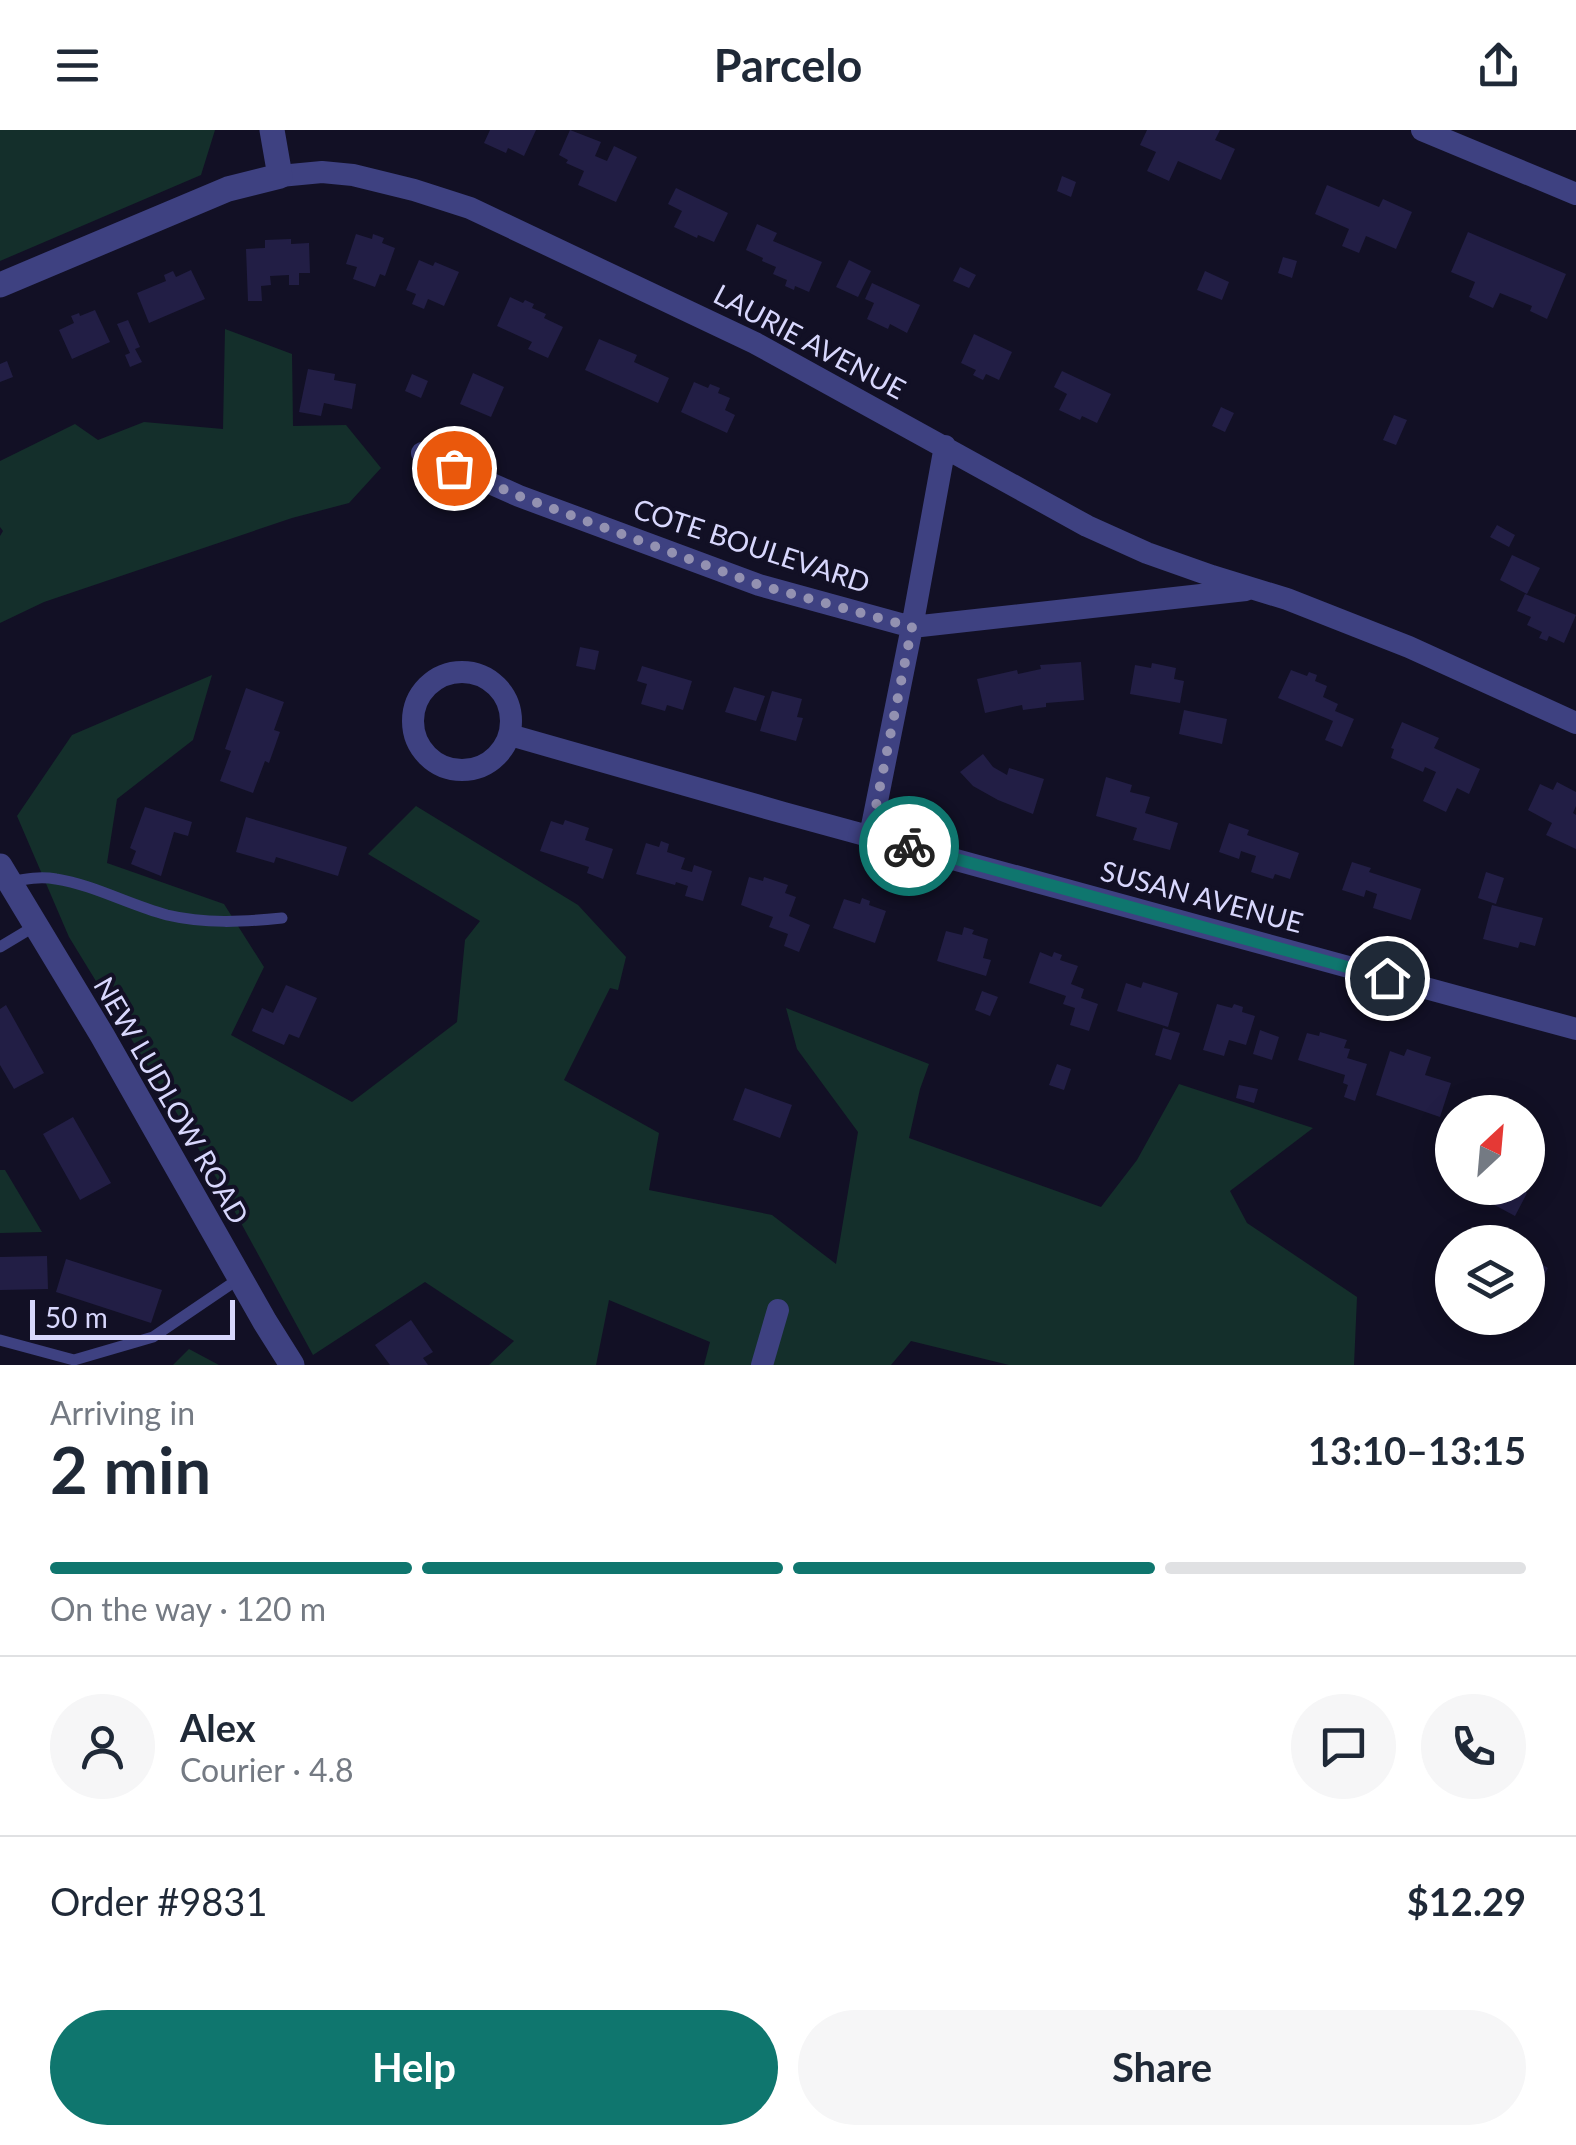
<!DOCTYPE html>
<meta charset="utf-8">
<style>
body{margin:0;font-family:Lato,sans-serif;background:#f6f6f7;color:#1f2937;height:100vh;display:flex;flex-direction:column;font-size:38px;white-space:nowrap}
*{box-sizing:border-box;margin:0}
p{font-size:32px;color:#747a83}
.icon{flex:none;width:55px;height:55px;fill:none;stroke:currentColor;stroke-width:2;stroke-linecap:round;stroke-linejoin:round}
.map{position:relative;height:1235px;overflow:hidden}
.details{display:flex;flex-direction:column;background:#fff;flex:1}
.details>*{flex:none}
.needle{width:65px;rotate:26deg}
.buttons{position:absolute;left:1435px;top:965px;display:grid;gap:20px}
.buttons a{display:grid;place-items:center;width:110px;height:110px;border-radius:50%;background:#fff;box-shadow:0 5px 25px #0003;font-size:50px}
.scale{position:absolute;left:30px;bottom:25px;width:205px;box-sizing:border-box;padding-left:10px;border:5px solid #d8d7fd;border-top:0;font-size:28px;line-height:35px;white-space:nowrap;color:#d8d7fd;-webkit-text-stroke:8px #121025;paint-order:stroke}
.pin{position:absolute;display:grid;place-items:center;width:85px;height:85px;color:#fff;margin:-42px;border:5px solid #fff;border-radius:50%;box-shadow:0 2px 10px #0007}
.courier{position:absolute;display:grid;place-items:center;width:100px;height:100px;margin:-50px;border:8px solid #0f766e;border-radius:50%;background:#fff;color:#222;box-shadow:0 2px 12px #0007}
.head em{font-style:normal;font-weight:700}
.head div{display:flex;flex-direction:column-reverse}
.head{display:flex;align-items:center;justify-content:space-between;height:170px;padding:0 50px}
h1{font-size:65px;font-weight:700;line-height:75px}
.bar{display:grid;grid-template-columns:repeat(4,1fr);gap:15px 10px;align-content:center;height:120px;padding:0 50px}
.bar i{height:12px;border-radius:8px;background:#e0e1e3}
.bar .on{background:#0f766e}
.bar p{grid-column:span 4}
.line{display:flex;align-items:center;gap:25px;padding:0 50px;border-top:2px solid #e0e1e3}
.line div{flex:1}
.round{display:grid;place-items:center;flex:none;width:105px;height:105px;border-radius:52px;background:#f6f6f7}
.primary-button{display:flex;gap:20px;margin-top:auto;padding:20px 50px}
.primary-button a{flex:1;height:115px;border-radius:60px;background:#0f766e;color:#fff;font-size:40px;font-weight:700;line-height:115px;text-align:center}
.primary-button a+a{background:#f6f6f7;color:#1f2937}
header{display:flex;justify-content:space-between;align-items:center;height:130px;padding:0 50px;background:#fff;font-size:45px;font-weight:700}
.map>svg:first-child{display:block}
.green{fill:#142f2b}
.building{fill:#221e45}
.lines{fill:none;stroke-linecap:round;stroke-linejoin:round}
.service{stroke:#3e4181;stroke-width:11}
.minor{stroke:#3e4181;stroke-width:22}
.tertiary{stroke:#3e4181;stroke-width:25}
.done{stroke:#9391b1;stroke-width:10;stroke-dasharray:0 18}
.route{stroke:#0f766e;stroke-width:12}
.labels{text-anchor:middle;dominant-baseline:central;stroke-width:8;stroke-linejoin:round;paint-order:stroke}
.street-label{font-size:28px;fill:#d8d7fd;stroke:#121025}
</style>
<header><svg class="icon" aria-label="menu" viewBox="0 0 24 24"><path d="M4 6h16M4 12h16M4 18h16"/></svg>Parcelo<svg class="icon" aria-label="share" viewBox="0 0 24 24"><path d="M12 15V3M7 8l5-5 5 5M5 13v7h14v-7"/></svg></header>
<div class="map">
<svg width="1576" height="1235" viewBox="0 0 1576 1235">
<rect width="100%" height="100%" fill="#121025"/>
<path class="green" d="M0,0H215L201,45L0,131Z
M225,199L292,224L293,296L346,295L381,338L349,373L292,388L44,472L0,493V406L3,401L0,397V331L75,294L98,310L144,292L223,299Z
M212,545L193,610L117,669L107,733L224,774L264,837L231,905L352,972L457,892L465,810L480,791L368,724L416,676L578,775L626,827L618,860L610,858L564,950L659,1003L649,1060L772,1085L836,1134L858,1002L797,919L786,878L929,934L920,959L909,1008L1101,1077L1137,1030L1179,954L1313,998L1230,1061L1247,1093L1357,1167L1354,1235H1009L911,1211L891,1235H704L710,1212L609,1170L596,1235H489L514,1211L425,1152L313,1225L217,1049L69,807L17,686L72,605Z
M0,1040H5L42,1102L0,1103Z
M189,1219L219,1235H173Z"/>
<path class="building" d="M490,0H536L524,26L508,18L506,23L484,13Z
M570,0L601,12L595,26L607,31L614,16L637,27L616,72L578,55L584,41L566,33L568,30L559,25Z
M1147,0H1220L1215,10L1235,19L1221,50L1178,31L1169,51L1147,41L1156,22L1140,15Z
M1062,46L1076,52L1071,67L1057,61Z
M1327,55L1379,77L1383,69L1412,82L1396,119L1366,106L1359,123L1342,116L1349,99L1315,84Z
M676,58L728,83L714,112L698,105L697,108L674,97L682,81L668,74Z
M757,94L777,103L773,111L822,132L809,162L795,156L794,160L785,156L787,150L773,144L776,137L762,131L763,128L746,120Z
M1468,102L1566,144L1547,189L1530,181L1532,176L1500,163L1493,178L1469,167L1475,152L1451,142Z
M356,104L372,109L373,104L384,108L382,113L395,118L385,146L380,144L375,157L353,149L357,137L346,134Z
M291,109V114L309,113L310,143H299V155H289V145L270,146L271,155L261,156L262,171H248L246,119L265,118V110Z
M1283,127L1297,131L1292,148L1278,143Z
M419,130L433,136L435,132L459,142L444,176L428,169L424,179L412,174L416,164L406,160Z
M849,130L871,141L858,167L836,157Z
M960,137L976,145L969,158L953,151Z
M191,140L205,169L149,193L137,163L166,151L164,145L173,141L176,147Z
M1205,141L1229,152L1222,170L1197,160Z
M872,153L920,175L907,203L890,194L888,199L867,189L874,173L865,169Z
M510,167L523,173L525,170L534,174L532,178L546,184L544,188L563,197L548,228L528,219L532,212L497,196Z
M95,180L110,212L72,229L59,200L74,193L71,186L79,183L80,186Z
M128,190L140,217L135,219L142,232L130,237L125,225L130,223L117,194Z
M974,204L1012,222L999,250L986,244L983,250L973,245L976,240L961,233Z
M599,209L637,225L634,232L669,248L658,273L585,240Z
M7,231L13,247L0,252V234Z
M308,239L335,244L334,250L356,254L352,279L324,273L321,286L299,282Z
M1062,241L1111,264L1097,293L1082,286L1080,290L1059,280L1067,264L1054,257Z
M473,243L504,257L491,287L460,274Z
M412,244L428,251L421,268L405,261Z
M694,252L708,258L710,254L720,258L718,263L730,268L725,280L735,285L727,303L681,282Z
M1221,277L1234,283L1225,302L1212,296Z
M1394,285L1407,290L1396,315L1383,310Z
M1497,395L1515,405L1509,417L1490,407Z
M1512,425L1540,438L1527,464L1500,450Z
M1525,464L1576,485L1564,513L1549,506L1547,511L1539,508L1542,502L1527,495L1531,487L1517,481Z
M580,517L599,521L595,540L576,536Z
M1081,532L1084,570L1046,573V577L1023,580L1022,575L985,583L977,549L1017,540L1018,544L1041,539L1040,535Z
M1152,533L1176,538L1174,549L1184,551L1180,573L1130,564L1135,535L1151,538Z
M642,536L692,551L683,580L667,575L665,581L641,574L647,554L637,551Z
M1291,540L1307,546L1309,542L1317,545L1315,551L1327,556L1323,567L1338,574L1335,581L1354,589L1342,617L1325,610L1333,591L1278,568Z
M734,557L765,566L756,591L725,582Z
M246,558L284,572L274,600L280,602L269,633L265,631L253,663L220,651L231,621L225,619Z
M772,561L802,569L797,587L803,588L796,611L760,601Z
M1184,580L1227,589L1222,614L1179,604Z
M1402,592L1439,608L1434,618L1480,639L1469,664L1457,658L1446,682L1423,671L1436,642L1425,637L1423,642L1391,628L1394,619L1391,618Z
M983,624L993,637L1007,645L1009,638L1044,649L1033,684L998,670L973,656L960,642Z
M1106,647L1132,655L1130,662L1150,667L1145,683L1178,693L1170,720L1133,710L1137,698L1096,686Z
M1557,652L1576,662V676L1573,683L1576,685V719L1546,705L1552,693L1528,680L1540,654L1553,660Z
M145,677L192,692L188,706L174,702L161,746L131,734L136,721L130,718Z
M246,687L347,717L338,746L276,727L274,733L236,722Z
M565,690L589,698L585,710L613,719L603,749L587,743L589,737L540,721L551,691L563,695Z
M1229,693L1249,700L1247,705L1299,723L1290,749L1275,744L1273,749L1251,742L1256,726L1241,721L1239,729L1219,722Z
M661,711L669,714L667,722L685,728L681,739L692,742L694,735L712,741L703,771L685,766L688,756L676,752L675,755L636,744L646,713L659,717Z
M1352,732L1371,738L1369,742L1421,759L1411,790L1373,778L1377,764L1366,760L1364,767L1342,760Z
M1486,742L1504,748L1496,774L1478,768Z
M749,747L763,751L764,747L788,755L785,763L796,767L789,786L810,795L799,822L784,816L788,804L769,797L773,787L741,775Z
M862,768L870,771L869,775L886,781L875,813L833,798L844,769L860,774Z
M1492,775L1543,788L1535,816L1520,812L1518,818L1483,809Z
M964,797L974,800L972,804L988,809L983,828L991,830L986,846L937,831L946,801L962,805Z
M1040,822L1052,827L1054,822L1062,825L1060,830L1078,836L1071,854L1084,859L1081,868L1098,874L1089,901L1070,895L1075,878L1063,874L1066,866L1029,853Z
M1143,852L1178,863L1168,897L1117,881L1126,853L1141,858Z
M286,855L317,868L299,908L289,904L284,915L252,901L262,878L273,883Z
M982,861L998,867L990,886L975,880Z
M1217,874L1232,878L1234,874L1243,877L1242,882L1255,886L1246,915L1229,910L1224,926L1203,920Z
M6,875L44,943L14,959L0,935V879Z
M1163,898L1180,903L1171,930L1155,925Z
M1260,900L1279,907L1272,930L1253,924Z
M1320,902L1347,910L1344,918L1350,919L1347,928L1367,934L1355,971L1344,967L1348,955L1343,953L1345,945L1298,930L1307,903L1319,906Z
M1407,919L1431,927L1425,945L1451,953L1440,987L1376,965L1390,921L1404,926Z
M1057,934L1071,939L1064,960L1049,955Z
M1239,955L1258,959L1254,973L1236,968Z
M745,958L792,975L780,1008L733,990Z
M73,987L111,1053L80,1070L43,1004Z
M1463,1058H1516L1527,1063L1515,1086Z
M1485,1103L1502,1112H1480Z
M47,1126L48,1159L0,1160V1127Z
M1528,1126L1548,1138L1532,1167L1528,1165Z
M66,1129L162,1160L151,1193L56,1162Z
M411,1190L433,1222L423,1228L428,1235H390L375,1215Z"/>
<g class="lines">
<path class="service" d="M9,752C25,749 40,746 56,749C94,755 129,775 167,785C205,794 243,792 282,788
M0,817L35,796
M0,1210L74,1230L153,1207L240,1148"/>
<path class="minor" d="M1422,0L1576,64
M280,46L322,42L353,45L414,60L470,78L755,213L1087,396L1147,423L1212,446L1287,469L1409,517L1576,593
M422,323L519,366L759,455L912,497L1246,460
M413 591a49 49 0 1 1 98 0a49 49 0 1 1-98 0Z
M510,605L784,683L1576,899
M870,706L912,497L945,316
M762,1235L778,1180"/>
<path class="tertiary" d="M0,155L228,59L280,46L272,0
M0,736L102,905L265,1192L292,1235"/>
</g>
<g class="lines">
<path class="done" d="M454,338L519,366L759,455L912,497L870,706L909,716"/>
<path class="route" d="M909,716L1387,848"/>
</g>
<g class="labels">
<g class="street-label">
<text transform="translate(810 211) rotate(28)">LAURIE AVENUE</text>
<text transform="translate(752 415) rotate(18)">COTE BOULEVARD</text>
<text transform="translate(1202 766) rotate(15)">SUSAN AVENUE</text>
<text transform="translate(172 970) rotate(60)">NEW LUDLOW ROAD</text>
</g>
</g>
</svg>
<div class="buttons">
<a><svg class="needle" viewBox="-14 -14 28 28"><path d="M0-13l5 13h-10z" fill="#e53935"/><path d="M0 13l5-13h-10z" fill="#747a83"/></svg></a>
<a><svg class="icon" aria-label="layers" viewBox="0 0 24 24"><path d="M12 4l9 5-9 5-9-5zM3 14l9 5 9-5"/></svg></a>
</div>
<div class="scale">50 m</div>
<div class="pin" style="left:454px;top:338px;background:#ea580c"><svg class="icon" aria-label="bag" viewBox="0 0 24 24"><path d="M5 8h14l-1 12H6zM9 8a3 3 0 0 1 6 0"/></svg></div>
<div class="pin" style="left:1387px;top:848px;background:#1f2937"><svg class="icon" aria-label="home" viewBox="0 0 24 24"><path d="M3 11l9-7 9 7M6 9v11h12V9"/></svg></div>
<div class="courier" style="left:909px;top:716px"><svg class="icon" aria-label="bike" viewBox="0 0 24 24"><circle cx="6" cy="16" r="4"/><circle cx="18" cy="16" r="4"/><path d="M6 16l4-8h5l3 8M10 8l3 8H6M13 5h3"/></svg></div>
</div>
<section class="details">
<div class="head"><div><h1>2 min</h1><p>Arriving in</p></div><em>13:10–13:15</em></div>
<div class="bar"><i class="on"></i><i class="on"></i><i class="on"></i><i></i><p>On the way · 120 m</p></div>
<div class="line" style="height:180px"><a class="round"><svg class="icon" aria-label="person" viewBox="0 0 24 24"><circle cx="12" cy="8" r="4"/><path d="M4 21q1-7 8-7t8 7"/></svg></a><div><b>Alex</b><p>Courier · 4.8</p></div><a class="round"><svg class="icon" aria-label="chat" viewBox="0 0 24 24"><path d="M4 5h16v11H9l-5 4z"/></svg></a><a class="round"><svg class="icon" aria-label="phone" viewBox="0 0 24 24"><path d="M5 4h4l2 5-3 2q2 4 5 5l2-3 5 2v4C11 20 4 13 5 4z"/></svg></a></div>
<div class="line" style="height:130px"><div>Order #9831</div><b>$12.29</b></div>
<div class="primary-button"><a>Help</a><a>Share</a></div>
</section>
